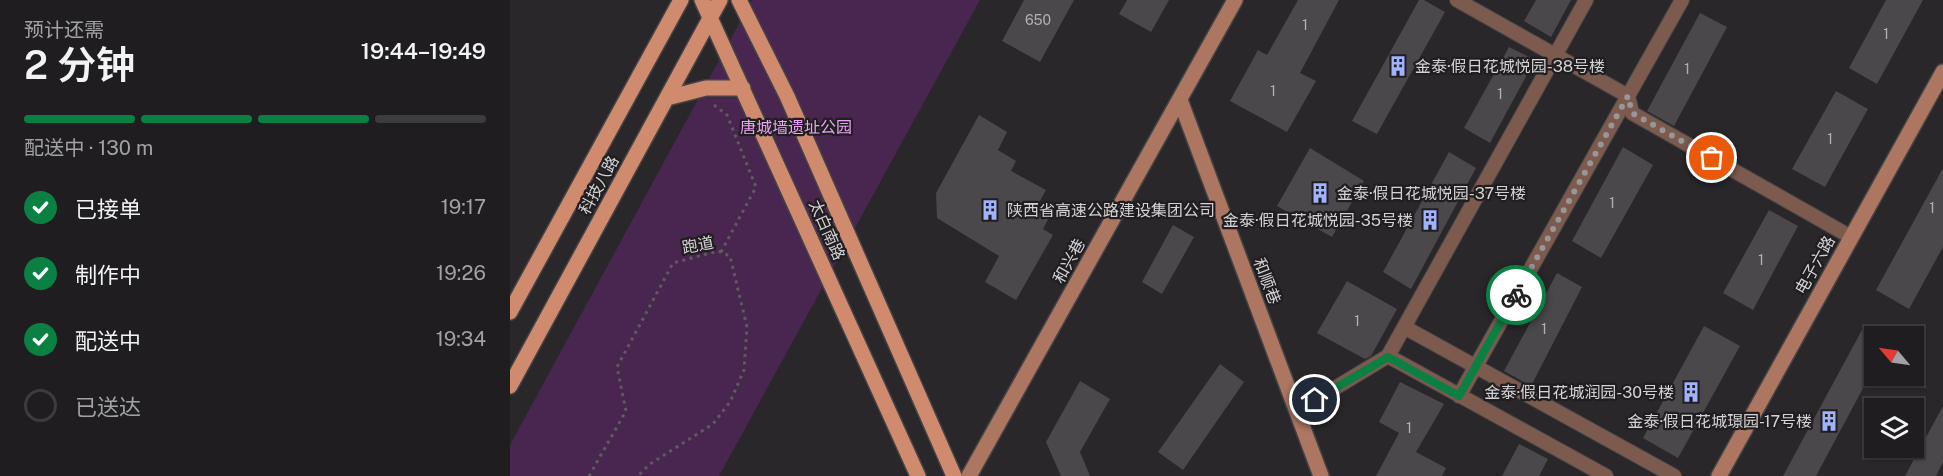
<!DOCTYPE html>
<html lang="zh">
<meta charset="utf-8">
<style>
body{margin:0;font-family:"Public Sans","Noto Sans SC",sans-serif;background:#2c2a2d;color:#f1f3f6;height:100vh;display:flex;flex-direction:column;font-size:22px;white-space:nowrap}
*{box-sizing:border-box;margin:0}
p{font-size:20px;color:#a1a2a5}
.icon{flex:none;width:33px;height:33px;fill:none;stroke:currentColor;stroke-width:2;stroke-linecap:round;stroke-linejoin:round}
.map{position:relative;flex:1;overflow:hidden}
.panel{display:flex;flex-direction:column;background:#1f1d20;width:510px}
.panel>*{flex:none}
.needle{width:39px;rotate:299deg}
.fabs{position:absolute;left:1354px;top:326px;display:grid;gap:12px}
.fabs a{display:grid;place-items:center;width:60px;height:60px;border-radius:0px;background:#1f1d20;box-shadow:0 2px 4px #0004,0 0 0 2px #3c3b3e;font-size:30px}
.pin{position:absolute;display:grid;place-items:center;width:51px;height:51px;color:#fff;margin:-26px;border:3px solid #fff;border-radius:50%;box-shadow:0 2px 6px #0007}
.courier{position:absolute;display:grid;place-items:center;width:60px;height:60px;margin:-30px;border:4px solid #0b8043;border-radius:50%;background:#fff;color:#222;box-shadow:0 2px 8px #0007}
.headline em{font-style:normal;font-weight:600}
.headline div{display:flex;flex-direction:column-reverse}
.headline{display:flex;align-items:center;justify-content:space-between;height:102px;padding:0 24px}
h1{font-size:39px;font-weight:600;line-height:45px}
.bar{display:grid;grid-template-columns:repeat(4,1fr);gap:9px 6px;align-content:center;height:72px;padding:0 24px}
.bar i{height:8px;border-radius:4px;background:#3c3b3e}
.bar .active{background:#0b8043}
.bar p{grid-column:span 4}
ol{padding:0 24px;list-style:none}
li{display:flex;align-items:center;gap:18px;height:66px}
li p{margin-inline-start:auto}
li .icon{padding:6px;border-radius:50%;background:#0b8043;color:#fff;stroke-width:4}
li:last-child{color:#a1a2a5}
li i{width:33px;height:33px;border:3px solid #3c3b3e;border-radius:50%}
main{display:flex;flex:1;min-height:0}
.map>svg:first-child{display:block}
.green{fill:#49264f}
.building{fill:#4a484b}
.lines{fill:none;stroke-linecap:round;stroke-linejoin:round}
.street-casing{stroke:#444345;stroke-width:16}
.secondary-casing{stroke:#444345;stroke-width:18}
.primary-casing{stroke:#444345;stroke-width:18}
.path{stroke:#5d5b5d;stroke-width:3;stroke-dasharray:3 4.5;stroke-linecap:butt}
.street{stroke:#7c5a4d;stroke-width:14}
.secondary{stroke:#ac7661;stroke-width:15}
.primary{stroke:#d08b6f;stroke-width:15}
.done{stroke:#989798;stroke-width:6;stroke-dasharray:0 10.8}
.route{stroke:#0b8043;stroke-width:8}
.labels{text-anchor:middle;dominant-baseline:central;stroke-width:4.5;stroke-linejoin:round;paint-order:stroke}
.number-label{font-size:14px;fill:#b2b0b2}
.poi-label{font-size:16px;fill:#d4d3d4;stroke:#201e20;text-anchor:start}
.park-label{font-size:16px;fill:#eca2f7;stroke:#201e20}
.street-label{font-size:16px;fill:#d4d3d4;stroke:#201e20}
</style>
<main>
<section class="panel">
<div class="headline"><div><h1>2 分钟</h1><p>预计还需</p></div><em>19:44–19:49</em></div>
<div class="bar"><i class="active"></i><i class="active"></i><i class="active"></i><i></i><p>配送中 · 130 m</p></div>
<ol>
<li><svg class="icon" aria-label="check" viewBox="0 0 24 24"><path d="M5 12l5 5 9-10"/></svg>已接单<p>19:17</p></li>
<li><svg class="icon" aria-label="check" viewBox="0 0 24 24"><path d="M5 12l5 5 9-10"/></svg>制作中<p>19:26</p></li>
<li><svg class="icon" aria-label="check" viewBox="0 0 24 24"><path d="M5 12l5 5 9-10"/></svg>配送中<p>19:34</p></li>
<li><i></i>已送达</li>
</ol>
</section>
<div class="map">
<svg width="1433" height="476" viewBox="0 0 1433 476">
<rect width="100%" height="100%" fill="#29272a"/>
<path class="green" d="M242,0H470L209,476H0V445Z"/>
<path class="building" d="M514,0H564L530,62L492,41Z
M617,0H659L641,32L609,14Z
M788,0H829L790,73L806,81L777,132L720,101L748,50L757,55Z
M909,0H914L935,12L867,134L842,121Z
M1026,0H1061L1041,37L1014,21Z
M1376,0H1413L1367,84L1339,68Z
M1190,13L1217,27L1164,126L1137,111Z
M999,47L1025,60L980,143L954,128Z
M1326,91L1358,109L1315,187L1282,169Z
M469,115L497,132L488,150L506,161L501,171L536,190L527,206L541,214L533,229L543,235L506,300L475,282L489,256L427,218L426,193Z
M1113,147L1143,165L1091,258L1062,241Z
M800,148L854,181L822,237L767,206Z
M939,152L966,168L901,289L873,272Z
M1433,168V247L1399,309L1366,290Z
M1259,210L1288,226L1243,310L1213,293Z
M663,225L684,237L652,294L632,282Z
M1047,273L1072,287L1021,386L994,371Z
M837,281L887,309L861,356L855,359L807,333Z
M1194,326L1230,346L1168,458L1133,438Z
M1353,328L1365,335V366L1306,476H1273Z
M710,364L734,382L673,470L648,452Z
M570,381L600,399L570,452L580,476H551L536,442Z
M890,382L934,404L906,452L936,468L932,476H866L889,433L869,422Z
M1433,406V462L1426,476H1395Z
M1009,444L1038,459L1029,476H992Z"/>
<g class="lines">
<g class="street-casing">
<path id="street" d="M947,0L1118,96L1122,113L1341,237
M894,327L1164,476
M878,356L1096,476
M949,396L1172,0
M787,411L878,356L1076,0"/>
</g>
<g class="secondary-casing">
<path id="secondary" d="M670,100L811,476
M459,476L725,0
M1209,476L1433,72"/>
</g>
<g class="primary-casing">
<path id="primary" d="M192,0L408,476
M229,0L277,96L444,476
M157,98L196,88H233
M0,312L171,0
M0,386L210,0"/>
</g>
<path class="path" d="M204,105L217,115L246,187L211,252
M79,476L116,411L107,367L163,263L208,251L220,256L237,327L234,370L220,402L203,424L140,464L128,476"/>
<use href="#street" class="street"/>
<use href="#secondary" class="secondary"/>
<use href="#primary" class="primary"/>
</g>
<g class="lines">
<path class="done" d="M1006,295L1118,96L1122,113L1202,158"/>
<path class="route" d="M805,400L878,357L949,396L1006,295"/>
</g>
<defs>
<g id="building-bare" transform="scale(1.62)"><path d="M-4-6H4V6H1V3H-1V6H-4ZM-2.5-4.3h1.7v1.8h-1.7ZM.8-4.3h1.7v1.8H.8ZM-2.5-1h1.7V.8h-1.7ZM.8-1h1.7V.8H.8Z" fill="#a1b3fd" stroke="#201e20" stroke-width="2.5" paint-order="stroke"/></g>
</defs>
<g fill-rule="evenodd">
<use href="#building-bare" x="888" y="66"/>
<use href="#building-bare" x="810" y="193"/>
<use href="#building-bare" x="480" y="210"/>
<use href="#building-bare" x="920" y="220"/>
<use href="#building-bare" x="1181" y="392"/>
<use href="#building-bare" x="1319" y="421"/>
</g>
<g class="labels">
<g class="number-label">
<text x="528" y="20">650</text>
<text x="795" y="25">1</text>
<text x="1376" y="34">1</text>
<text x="1177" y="69">1</text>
<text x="763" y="91">1</text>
<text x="990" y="94">1</text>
<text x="1320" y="139">1</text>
<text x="1102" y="203">1</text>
<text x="1422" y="208">1</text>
<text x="1251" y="260">1</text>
<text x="847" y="321">1</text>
<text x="1034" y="329">1</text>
<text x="899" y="428">1</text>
</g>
<g class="poi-label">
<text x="905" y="66">金泰·假日花城悦园-38号楼</text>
<text x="827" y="193">金泰·假日花城悦园-37号楼</text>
<text x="497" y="210">陕西省高速公路建设集团公司</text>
<text x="903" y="220" text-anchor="end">金泰·假日花城悦园-35号楼</text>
<text x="1164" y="392" text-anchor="end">金泰·假日花城润园-30号楼</text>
<text x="1302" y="421" text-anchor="end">金泰·假日花城璟园-17号楼</text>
</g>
<g class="park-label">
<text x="286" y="127">唐城墙遗址公园</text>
</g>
<g class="street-label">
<text transform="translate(89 185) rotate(-61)">科技八路</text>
<text transform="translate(317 230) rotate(66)">太白南路</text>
<text transform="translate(188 245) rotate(-11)">跑道</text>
<text transform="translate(559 261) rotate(-61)">和兴巷</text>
<text transform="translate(1305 265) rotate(-61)">电子六路</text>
<text transform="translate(757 281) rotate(69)">和顺巷</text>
</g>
</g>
</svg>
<div class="fabs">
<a><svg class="needle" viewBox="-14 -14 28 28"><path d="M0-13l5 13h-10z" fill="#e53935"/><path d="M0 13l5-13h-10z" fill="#a1a2a5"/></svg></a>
<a><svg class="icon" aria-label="layers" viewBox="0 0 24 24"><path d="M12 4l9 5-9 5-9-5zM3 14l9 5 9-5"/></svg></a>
</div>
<div class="pin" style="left:1202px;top:158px;background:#ea580c"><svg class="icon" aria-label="bag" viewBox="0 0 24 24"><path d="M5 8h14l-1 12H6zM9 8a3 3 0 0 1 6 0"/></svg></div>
<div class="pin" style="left:805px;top:400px;background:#1f2937"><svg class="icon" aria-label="home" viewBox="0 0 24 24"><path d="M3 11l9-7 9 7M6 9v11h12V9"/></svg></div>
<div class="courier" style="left:1006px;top:295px"><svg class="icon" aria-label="bike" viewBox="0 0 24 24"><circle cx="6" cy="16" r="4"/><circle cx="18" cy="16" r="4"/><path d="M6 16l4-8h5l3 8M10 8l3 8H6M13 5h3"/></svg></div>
</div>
</main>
